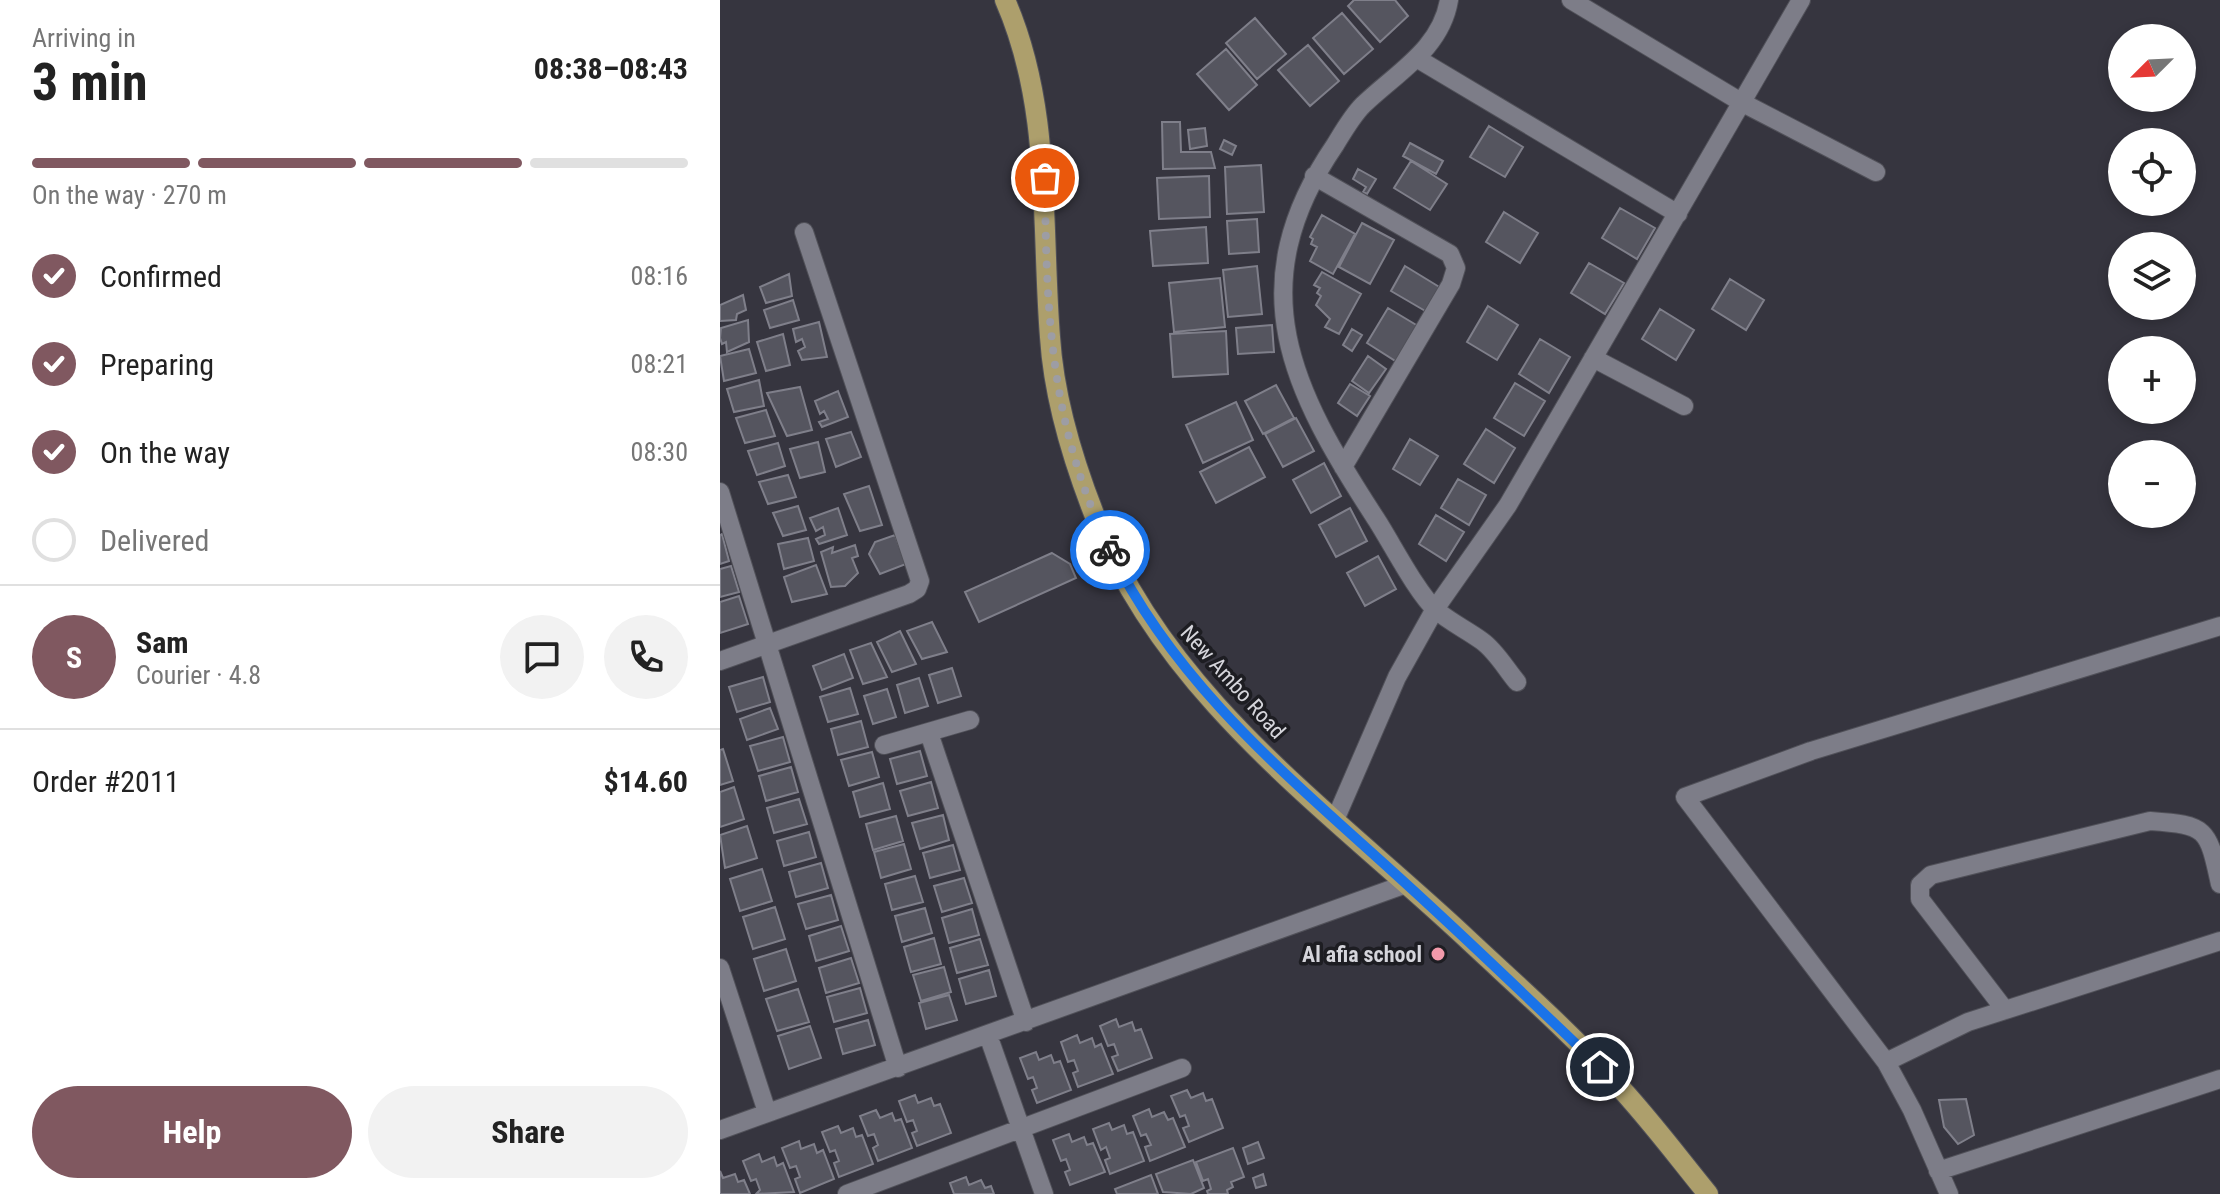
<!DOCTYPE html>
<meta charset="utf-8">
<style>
body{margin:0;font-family:"Roboto Condensed",sans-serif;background:#f2f2f2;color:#222;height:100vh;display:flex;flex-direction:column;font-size:30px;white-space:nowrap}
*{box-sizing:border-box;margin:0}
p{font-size:26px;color:#767676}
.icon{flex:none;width:44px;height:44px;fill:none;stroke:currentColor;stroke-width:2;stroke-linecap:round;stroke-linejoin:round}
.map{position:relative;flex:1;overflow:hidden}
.drawer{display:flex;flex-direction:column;background:#fff;width:720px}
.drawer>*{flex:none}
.needle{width:52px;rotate:246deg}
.tools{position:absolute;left:1388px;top:24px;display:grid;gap:16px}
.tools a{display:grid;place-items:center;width:88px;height:88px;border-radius:50%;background:#fff;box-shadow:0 4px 12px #0003;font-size:40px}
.pin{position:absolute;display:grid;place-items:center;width:68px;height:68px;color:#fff;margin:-34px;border:4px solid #fff;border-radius:50%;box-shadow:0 2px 8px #0007}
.courier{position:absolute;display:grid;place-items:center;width:80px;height:80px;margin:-40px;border:6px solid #1a73e8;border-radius:50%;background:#fff;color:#222;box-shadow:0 2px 10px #0007}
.head em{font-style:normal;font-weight:700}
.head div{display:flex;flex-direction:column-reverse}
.head{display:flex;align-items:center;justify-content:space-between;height:136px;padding:0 32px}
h1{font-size:52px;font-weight:700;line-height:60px}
.bar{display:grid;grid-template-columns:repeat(4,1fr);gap:12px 8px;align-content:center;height:96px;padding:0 32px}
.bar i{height:10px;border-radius:6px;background:#e0e0e0}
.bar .on{background:#805860}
.bar p{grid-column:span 4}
.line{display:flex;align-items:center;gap:20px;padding:0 32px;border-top:2px solid #e0e0e0}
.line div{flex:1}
.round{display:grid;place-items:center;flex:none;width:84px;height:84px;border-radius:42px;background:#f2f2f2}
ol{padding:0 32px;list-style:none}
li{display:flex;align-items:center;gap:24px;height:88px}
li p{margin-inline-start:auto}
li .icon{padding:8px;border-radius:50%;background:#805860;color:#fff;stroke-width:4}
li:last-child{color:#767676}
li i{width:44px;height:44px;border:4px solid #e0e0e0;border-radius:50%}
.action{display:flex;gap:16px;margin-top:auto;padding:16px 32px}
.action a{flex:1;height:92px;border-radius:48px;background:#805860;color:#fff;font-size:32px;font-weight:700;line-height:92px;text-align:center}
.action a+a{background:#f2f2f2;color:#222}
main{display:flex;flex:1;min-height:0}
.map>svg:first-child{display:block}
.building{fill:#55555f;stroke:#7f7f8a;stroke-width:2}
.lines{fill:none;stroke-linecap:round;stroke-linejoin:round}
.minor-casing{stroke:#515159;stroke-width:20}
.major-casing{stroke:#515159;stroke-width:22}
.minor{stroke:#7d7d88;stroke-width:18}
.major{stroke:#ad9f6c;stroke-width:20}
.done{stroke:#9d9da4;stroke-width:8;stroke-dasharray:0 14.4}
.route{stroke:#1a73e8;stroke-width:10}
.poi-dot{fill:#f39aab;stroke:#1d1d22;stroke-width:3}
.labels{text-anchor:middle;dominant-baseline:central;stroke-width:7;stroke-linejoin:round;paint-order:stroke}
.street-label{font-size:22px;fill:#d5d5db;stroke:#1d1d22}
.poi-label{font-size:22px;font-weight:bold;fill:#d5d5db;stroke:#1d1d22;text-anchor:end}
</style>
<main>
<section class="drawer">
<div class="head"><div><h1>3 min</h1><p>Arriving in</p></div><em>08:38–08:43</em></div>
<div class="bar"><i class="on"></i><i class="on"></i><i class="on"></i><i></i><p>On the way · 270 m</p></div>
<ol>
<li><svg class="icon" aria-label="check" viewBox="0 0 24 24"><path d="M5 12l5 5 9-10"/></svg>Confirmed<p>08:16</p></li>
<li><svg class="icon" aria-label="check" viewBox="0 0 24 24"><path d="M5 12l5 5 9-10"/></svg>Preparing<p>08:21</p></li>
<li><svg class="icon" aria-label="check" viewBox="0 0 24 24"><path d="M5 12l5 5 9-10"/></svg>On the way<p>08:30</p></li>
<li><i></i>Delivered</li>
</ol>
<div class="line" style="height:144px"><b class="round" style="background:#805860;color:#fff">S</b><div><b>Sam</b><p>Courier · 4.8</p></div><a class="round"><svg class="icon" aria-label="chat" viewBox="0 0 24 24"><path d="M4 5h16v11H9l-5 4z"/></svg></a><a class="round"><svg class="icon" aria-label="phone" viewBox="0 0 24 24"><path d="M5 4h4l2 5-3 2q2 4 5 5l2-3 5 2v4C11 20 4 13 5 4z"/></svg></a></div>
<div class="line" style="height:104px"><div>Order #2011</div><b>$14.60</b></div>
<div class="action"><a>Help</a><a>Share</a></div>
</section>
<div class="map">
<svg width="1500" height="1194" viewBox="0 0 1500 1194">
<rect width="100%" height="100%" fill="#36353f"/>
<path class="building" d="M634,0H675L688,16L660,42L628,6Z
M622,13L653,49L624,74L593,38Z
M535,18L566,54L537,79L506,43Z
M588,45L619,81L590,106L558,70Z
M506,49L537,85L509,110L477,74Z
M442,122H460L461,152H491L495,168L443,169Z
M769,126L803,147L785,177L750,157Z
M485,128L487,146L470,149L468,130Z
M504,140L516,146L512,155L500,149Z
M690,143L723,161L716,174L683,156Z
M691,161L727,184L710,210L674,188Z
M541,165L544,212L507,214L505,167Z
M638,169L656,179L647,194L643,192L646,187L633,179Z
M489,176L490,217L439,219L437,178Z
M900,208L935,228L917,259L882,238Z
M784,212L818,233L800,263L766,242Z
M602,215L635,234L613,274L590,261L597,247L591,244L593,239L590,237Z
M537,219L539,252L509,254L507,221Z
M642,223L674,240L650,284L619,267Z
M486,227L488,263L433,266L430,231Z
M869,263L904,283L885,314L851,293Z
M537,266L542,314L508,317L503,270Z
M685,266L721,288L707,312L671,291Z
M602,272L641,294L619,334L605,327L610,319L596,305L601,296L597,293L600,288L594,285Z
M69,274L72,296L46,303L40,287Z
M500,278L505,327L454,332L449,283Z
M1010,279L1044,300L1026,330L992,309Z
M23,295L26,310L17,314L16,320L0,321V305Z
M73,300L79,320L50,328L44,310Z
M768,306L798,325L777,360L747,342Z
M668,308L698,326L677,362L647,343Z
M940,309L974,330L956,360L922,339Z
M28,320L29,342L7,352L6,342L2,344L0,338L1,328Z
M99,322L107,357L82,360L78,351L85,347L82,339L76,342L73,329Z
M552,325L554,352L518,354L516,328Z
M632,329L642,335L632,351L623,345Z
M506,331L508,374L453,377L450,334Z
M63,334L70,365L46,371L37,342Z
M820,339L850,357L829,393L799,374Z
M29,349L36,373L4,381L0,356Z
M648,356L666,369L649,393L632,381Z
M39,380L44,406L14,412L7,389Z
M795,383L825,401L804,436L774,418Z
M630,384L650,396L637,416L618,403Z
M556,385L574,418L543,434L525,401Z
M80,387L92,430L67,436L47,393Z
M118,391L128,417L102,427L99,422L108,419L104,411L100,414L95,401Z
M516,402L533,440L483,463L466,425Z
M46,410L55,436L25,443L16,418Z
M576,418L594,451L563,467L545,434Z
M766,429L795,448L774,483L744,464Z
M131,432L141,457L116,467L106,439Z
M690,439L718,456L700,485L673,469Z
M98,442L105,472L80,478L70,449Z
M58,443L65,466L37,475L28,451Z
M529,447L545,477L496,503L480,472Z
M604,463L621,496L591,513L573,480Z
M68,475L76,497L48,504L39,482Z
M738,479L766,495L749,525L721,508Z
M149,486L162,525L140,531L124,494Z
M78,506L86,530L63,536L53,513Z
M118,508L127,535L99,544L96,539L105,535L103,527L96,531L90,518Z
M630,508L647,541L616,557L599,525Z
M716,515L744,532L726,561L699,544Z
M2,534L9,561L0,564V535Z
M175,535L186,564L160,574L149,554L155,542Z
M88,538L94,561L64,569L58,544Z
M135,545L138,556L132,558L138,573L125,586L111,587L101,552L113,547L112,553Z
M332,553L350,564L356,578L259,622L245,592Z
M658,556L676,589L645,606L627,573Z
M96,565L107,594L72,602L64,577Z
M11,566L19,592L0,597V569Z
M19,596L28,624L0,633V602Z
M212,622L227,652L202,659L187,631Z
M180,631L196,664L172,672L157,642Z
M151,643L167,677L143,684L130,650Z
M124,654L133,678L102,690L93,666Z
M232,668L241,696L218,703L209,675Z
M43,677L50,702L17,712L9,687Z
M199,678L208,706L185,713L177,685Z
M130,688L138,714L108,722L100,697Z
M167,689L176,717L153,724L144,696Z
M50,708L58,729L27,740L20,719Z
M141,721L148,747L118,755L111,729Z
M63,737L70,762L38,771L30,746Z
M3,749L13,781L0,785V750Z
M200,751L207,776L177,784L170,759Z
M152,752L159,777L129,786L121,760Z
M71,767L78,792L46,801L39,776Z
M211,782L218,808L188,816L180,791Z
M163,783L170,809L140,817L133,792Z
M14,787L24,819L0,827V792Z
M79,799L87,824L54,833L47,808Z
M223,815L229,840L200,849L192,823Z
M176,816L183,841L153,850L146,824Z
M27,826L37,858L5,868L0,835Z
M89,832L96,857L64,866L57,841Z
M184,844L191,869L161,878L154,852Z
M233,845L240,870L210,878L203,853Z
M101,863L108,888L76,897L69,872Z
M42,869L52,901L20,911L10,879Z
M195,876L203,902L172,910L165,884Z
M244,878L252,903L222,912L214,886Z
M111,895L118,920L86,929L78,904Z
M55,907L65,939L33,949L23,917Z
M205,908L212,933L182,942L175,916Z
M252,909L259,935L229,943L222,918Z
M121,926L129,951L96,961L89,936Z
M214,938L221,964L191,972L184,947Z
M260,939L268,965L237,973L230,948Z
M66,949L76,981L44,991L34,959Z
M131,958L139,983L106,993L99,968Z
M224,967L231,992L201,1001L193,975Z
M269,970L276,996L246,1004L239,979Z
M140,988L147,1013L114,1022L107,997Z
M78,989L89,1022L57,1031L46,999Z
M229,995L237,1020L206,1029L199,1003Z
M396,1019L399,1027L412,1022L415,1031L421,1029L432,1058L398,1071L392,1057L398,1055L394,1044L388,1046L380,1026Z
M148,1020L155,1045L123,1054L116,1029Z
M90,1026L101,1058L69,1069L58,1036Z
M357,1035L360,1043L372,1038L375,1047L381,1044L393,1074L358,1087L353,1073L358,1071L354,1060L348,1062L341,1042Z
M316,1052L319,1060L331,1055L334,1063L340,1061L351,1090L317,1103L312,1090L317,1088L313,1077L308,1079L300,1058Z
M467,1090L471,1098L483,1093L486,1101L492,1099L503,1128L469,1142L463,1128L469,1126L465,1115L460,1117L451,1096Z
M195,1095L198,1103L211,1098L214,1106L220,1104L231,1133L197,1146L192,1133L197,1131L193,1120L187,1122L179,1101Z
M1246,1099L1254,1135L1238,1144L1224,1127L1219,1100Z
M429,1109L432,1117L444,1112L448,1120L453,1118L465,1147L430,1161L425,1147L431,1145L426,1134L421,1136L413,1116Z
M156,1110L160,1118L172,1113L175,1121L181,1119L192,1148L158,1161L153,1148L158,1145L154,1134L148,1136L140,1116Z
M389,1123L392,1130L404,1125L407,1134L413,1132L424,1161L390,1174L385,1160L390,1158L386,1147L381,1150L373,1129Z
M118,1126L121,1133L133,1128L136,1137L142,1135L153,1164L119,1177L114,1163L119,1161L115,1150L110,1152L102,1132Z
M349,1134L352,1142L364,1137L367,1145L373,1143L385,1172L350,1185L345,1172L350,1170L346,1159L341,1161L333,1140Z
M79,1141L81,1149L94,1144L97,1153L103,1150L114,1179L80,1193L75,1179L80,1177L76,1166L70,1168L62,1148Z
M538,1142L544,1158L528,1164L523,1148Z
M513,1148L524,1177L511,1182L513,1187L507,1190L508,1194H488L487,1191L491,1189L488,1179L483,1181L476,1162Z
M39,1154L42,1162L54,1157L57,1166L63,1163L74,1192L36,1194L40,1190L36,1179L31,1181L23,1161Z
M473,1160L484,1188L471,1194L443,1192L436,1174Z
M0,1171L3,1178L15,1174L18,1182L24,1180L30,1194H0Z
M543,1174L546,1185L536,1188L533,1178Z
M431,1175L438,1194H397L395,1189Z
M246,1177L249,1185L261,1180L265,1188L271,1186L274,1194H234L230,1183Z"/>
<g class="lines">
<g class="minor-casing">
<path id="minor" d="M729,0C721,49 676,73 643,105C632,116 623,132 615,145C518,287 572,390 656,519C671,542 697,593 716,610C730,622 747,630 762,641C776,651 786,669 797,682
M851,0L1021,102L1156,172
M698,59L958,214
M594,176L730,254L736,268L731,284L623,467
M873,358L964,406
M0,492L178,1068
M0,661L189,594L197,589L200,581L84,232
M209,733L306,1022
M164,745L250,720
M615,820L677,677L715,609L788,505L1081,0
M0,968L47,1112
M1285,1010L1200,899V885L1211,875L1430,821C1487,825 1488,828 1500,884
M268,1035L324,1194
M1166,1062L1248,1022L1500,941
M0,1130L686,884
M1218,1171L1500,1079
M127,1194L462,1068
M1229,1194L1192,1110L1166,1062L965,797L1091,751L1500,626"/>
</g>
<g class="major-casing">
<path id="major" d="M285,0C332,107 321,224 330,337C334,400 353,461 376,519C446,696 609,810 743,935C794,983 848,1030 895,1082C928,1117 957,1156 988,1194"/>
</g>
<use href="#minor" class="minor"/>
<use href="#major" class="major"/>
</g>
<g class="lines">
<path class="done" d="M325,178C326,313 330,425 390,550"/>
<path class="route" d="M390,550C454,682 565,774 672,871C743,935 811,1001 880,1067"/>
</g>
<circle class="poi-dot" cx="718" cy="954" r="8"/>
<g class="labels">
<g class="street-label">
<text transform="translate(513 682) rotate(48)">New Ambo Road</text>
</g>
<g class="poi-label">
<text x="702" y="954">Al afia school</text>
</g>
</g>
</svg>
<div class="tools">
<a><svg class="needle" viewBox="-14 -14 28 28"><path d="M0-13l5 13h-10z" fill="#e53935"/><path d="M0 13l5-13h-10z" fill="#767676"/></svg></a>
<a><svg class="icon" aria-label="locate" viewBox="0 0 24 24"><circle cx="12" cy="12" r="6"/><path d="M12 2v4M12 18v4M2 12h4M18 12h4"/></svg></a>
<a><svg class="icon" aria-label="layers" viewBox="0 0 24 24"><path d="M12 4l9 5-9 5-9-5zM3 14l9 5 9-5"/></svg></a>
<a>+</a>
<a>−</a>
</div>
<div class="pin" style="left:325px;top:178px;background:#ea580c"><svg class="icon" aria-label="bag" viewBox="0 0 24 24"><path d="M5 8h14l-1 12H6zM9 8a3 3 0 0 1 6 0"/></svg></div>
<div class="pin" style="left:880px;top:1067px;background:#1f2937"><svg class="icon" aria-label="home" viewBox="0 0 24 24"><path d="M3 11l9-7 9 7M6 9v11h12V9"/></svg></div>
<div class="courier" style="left:390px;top:550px"><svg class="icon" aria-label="bike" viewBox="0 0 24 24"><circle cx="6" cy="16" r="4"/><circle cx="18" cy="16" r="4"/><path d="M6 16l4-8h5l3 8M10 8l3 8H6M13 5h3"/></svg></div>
</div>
</main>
